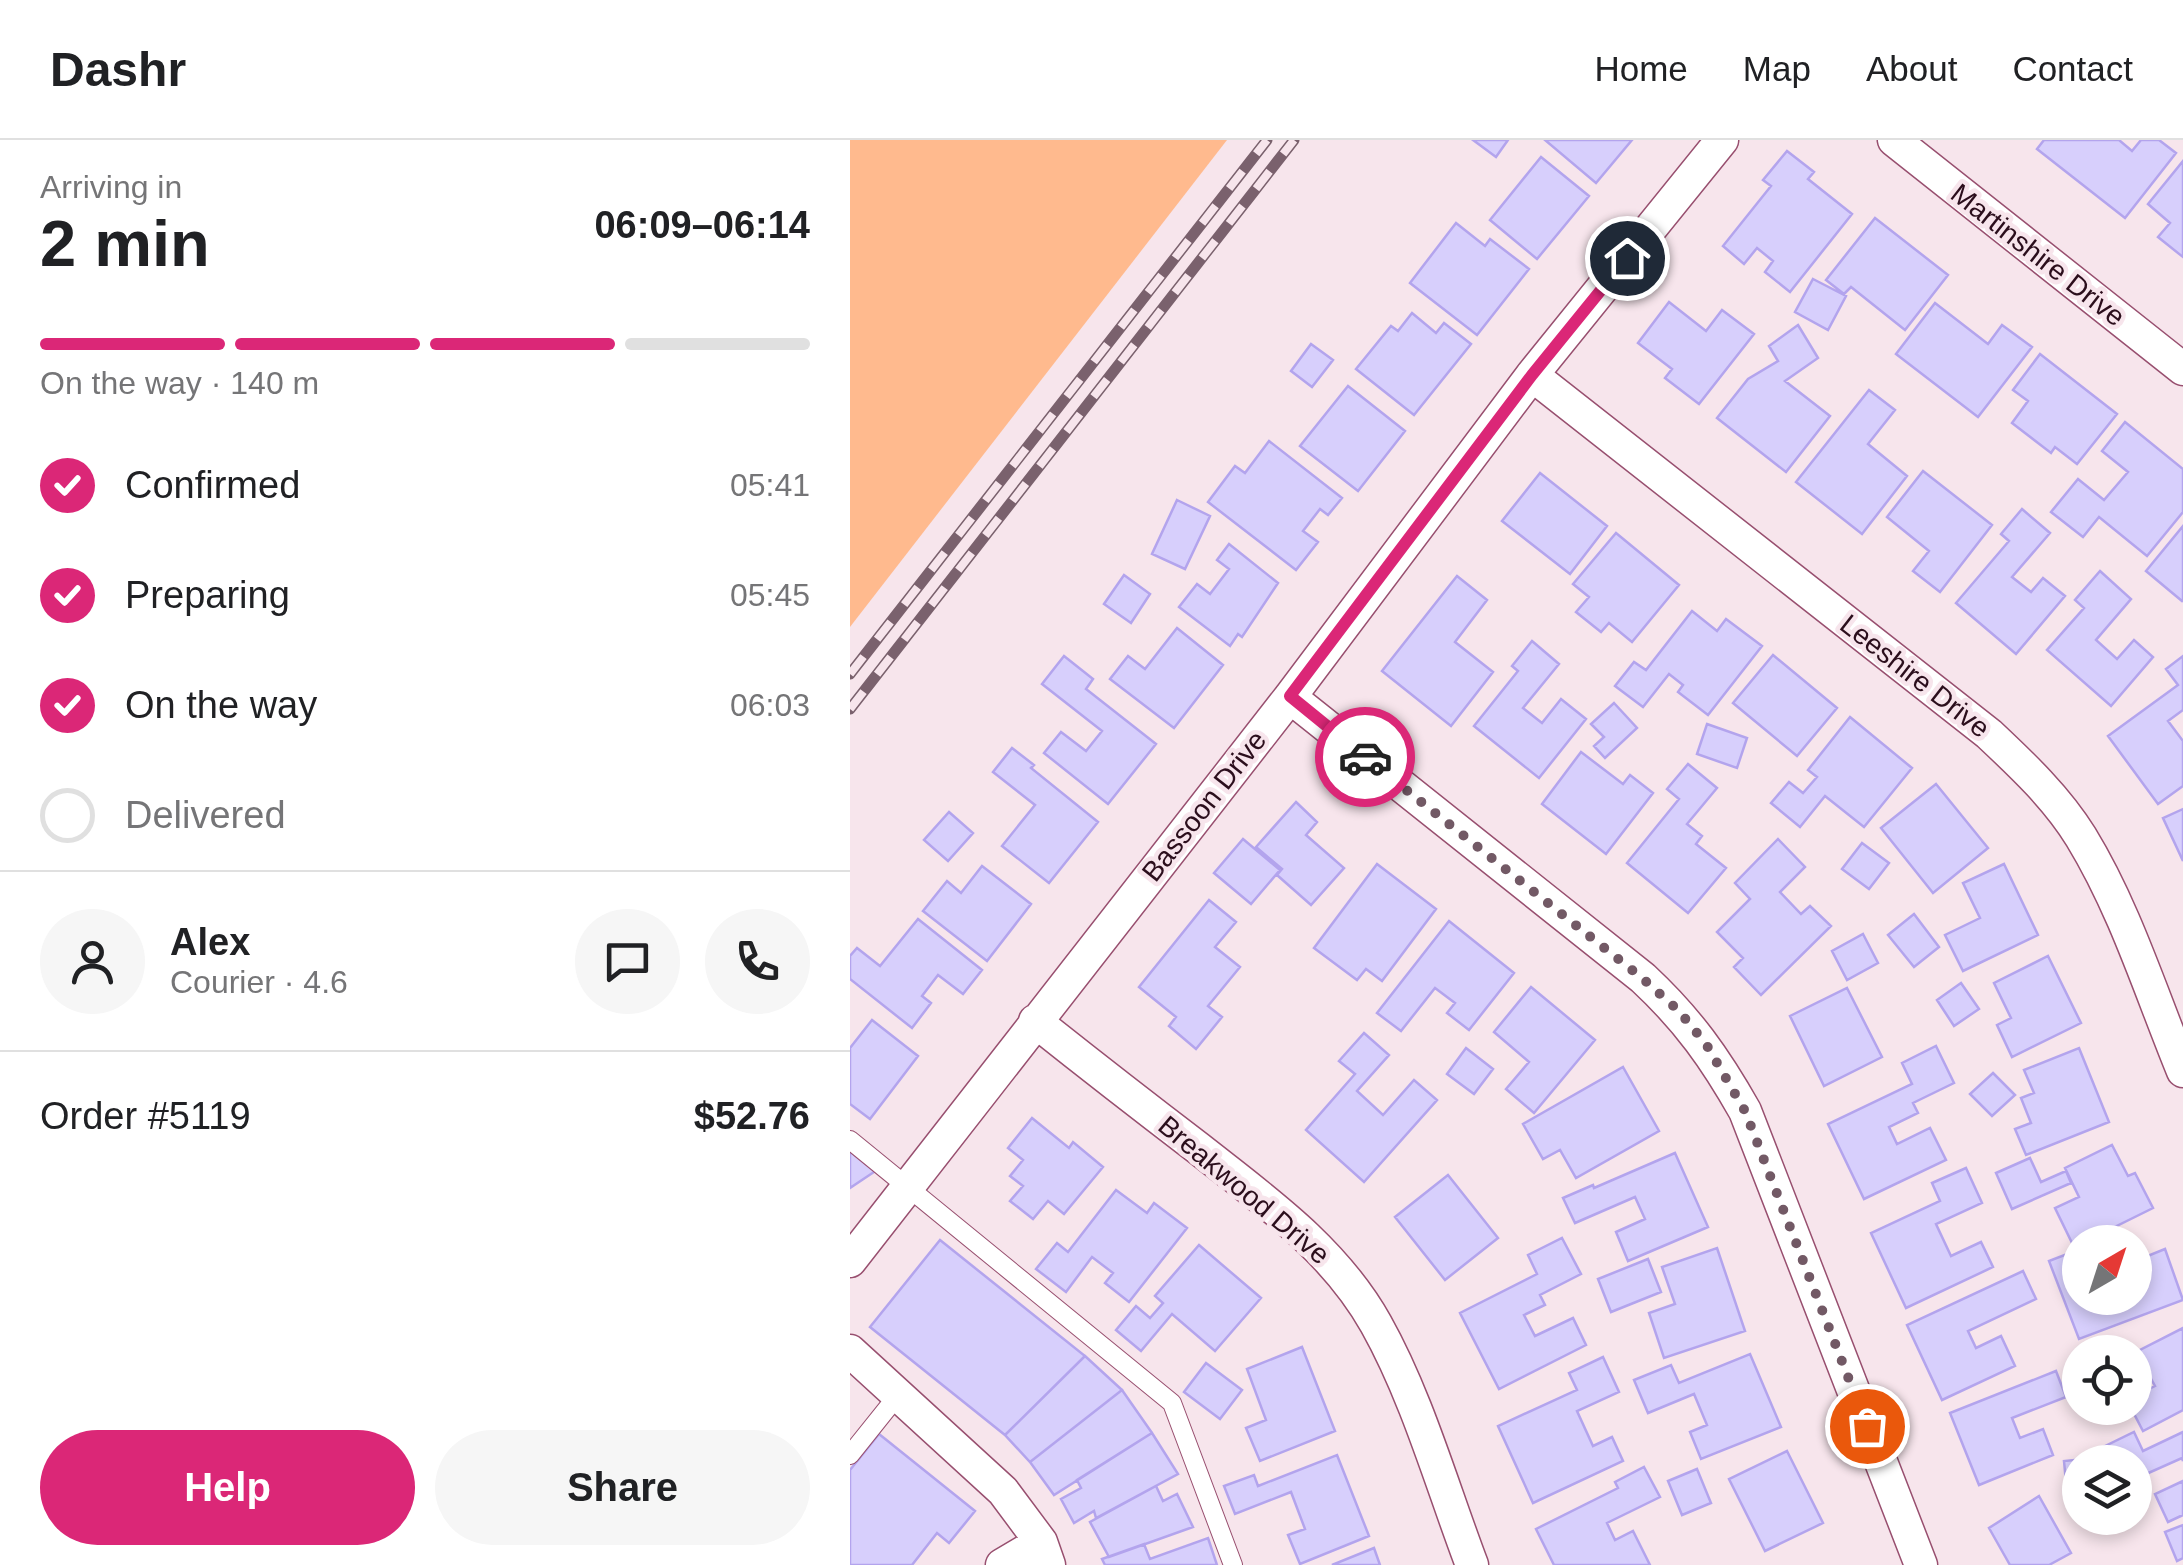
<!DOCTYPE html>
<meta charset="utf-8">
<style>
body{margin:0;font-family:Arial,sans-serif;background:#f6f6f6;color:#202124;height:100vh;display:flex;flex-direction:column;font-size:38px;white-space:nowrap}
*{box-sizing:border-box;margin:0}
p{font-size:32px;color:#757577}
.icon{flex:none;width:55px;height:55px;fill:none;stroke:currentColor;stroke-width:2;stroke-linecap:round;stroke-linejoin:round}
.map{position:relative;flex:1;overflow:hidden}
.side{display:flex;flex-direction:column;background:#fff;width:850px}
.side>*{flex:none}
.needle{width:65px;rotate:39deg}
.fabs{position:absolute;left:1212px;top:1085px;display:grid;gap:20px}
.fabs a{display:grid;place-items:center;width:90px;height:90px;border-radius:50%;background:#fff;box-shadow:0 5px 15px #0003;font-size:50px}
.pin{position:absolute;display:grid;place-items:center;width:85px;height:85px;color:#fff;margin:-42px;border:5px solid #fff;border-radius:50%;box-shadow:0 2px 10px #0007}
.courier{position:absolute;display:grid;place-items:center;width:100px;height:100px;margin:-50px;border:8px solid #db2777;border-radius:50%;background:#fff;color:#222;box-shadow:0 2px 12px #0007}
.summary em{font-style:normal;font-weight:600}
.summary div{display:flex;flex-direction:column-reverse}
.summary{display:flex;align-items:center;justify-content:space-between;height:170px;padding:0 40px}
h1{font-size:65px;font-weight:600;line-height:75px}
.bar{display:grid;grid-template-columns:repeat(4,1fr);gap:15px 10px;align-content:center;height:120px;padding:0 40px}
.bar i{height:12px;border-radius:8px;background:#e0e0e0}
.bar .selected{background:#db2777}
.bar p{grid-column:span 4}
.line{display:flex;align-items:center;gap:25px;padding:0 40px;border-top:2px solid #e0e0e0}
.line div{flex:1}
.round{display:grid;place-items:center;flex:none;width:105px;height:105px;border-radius:52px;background:#f6f6f6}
ol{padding:0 40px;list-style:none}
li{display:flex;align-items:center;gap:30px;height:110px}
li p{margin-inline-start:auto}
li .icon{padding:10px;border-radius:50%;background:#db2777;color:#fff;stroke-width:4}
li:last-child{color:#757577}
li i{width:55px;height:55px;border:5px solid #e0e0e0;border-radius:50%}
.cta{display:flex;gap:20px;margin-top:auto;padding:20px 40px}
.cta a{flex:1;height:115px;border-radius:60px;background:#db2777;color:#fff;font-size:40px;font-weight:600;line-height:115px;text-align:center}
.cta a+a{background:#f6f6f6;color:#202124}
header{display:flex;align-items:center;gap:60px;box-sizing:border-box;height:140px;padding:0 50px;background:#fff;border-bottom:2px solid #e0e0e0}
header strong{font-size:48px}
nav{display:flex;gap:55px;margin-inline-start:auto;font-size:35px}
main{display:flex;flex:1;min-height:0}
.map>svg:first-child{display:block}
.green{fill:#ffba8e}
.building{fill:#d7cffc;stroke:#b3a4ed;stroke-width:2.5}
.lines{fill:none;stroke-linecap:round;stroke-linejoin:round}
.service-casing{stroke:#984f6f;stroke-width:20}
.minor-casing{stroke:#984f6f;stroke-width:35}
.service{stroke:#fff;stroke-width:18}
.minor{stroke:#fff;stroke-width:32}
.rail-casing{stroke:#7a616d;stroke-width:11}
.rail{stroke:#f7e5ec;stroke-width:8;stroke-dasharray:22;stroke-linecap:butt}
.done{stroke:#725965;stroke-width:10;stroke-dasharray:0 18}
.route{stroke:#db2777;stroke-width:12}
.labels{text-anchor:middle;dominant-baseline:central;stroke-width:9;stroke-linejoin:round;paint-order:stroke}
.street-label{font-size:28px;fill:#2b0e1c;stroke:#f7e5ec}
</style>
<header>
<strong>Dashr</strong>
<nav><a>Home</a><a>Map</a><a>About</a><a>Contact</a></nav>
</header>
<main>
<section class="side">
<div class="summary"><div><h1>2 min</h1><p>Arriving in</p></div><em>06:09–06:14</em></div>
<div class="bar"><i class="selected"></i><i class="selected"></i><i class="selected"></i><i></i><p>On the way · 140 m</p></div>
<ol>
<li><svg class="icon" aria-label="check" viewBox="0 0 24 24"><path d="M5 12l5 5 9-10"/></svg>Confirmed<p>05:41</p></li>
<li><svg class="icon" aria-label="check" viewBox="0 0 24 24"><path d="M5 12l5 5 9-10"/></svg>Preparing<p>05:45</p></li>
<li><svg class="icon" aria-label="check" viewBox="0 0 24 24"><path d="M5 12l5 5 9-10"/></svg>On the way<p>06:03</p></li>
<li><i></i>Delivered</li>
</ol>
<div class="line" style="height:180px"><a class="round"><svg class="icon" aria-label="person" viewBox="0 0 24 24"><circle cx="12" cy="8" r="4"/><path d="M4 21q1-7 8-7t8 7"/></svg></a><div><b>Alex</b><p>Courier · 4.6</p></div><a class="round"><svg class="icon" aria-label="chat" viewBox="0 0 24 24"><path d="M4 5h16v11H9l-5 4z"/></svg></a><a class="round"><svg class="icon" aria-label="phone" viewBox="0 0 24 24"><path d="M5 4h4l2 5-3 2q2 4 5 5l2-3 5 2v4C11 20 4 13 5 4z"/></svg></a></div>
<div class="line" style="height:130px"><div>Order #5119</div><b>$52.76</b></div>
<div class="cta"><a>Help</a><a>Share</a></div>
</section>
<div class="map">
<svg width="1333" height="1425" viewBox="0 0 1333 1425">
<rect width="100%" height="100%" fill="#f7e5ec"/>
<path class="green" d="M0,0H377L0,487Z"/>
<path class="building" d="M623,0H658L646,17Z
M695,0H782L746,43Z
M1194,0H1269L1282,11L1291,0H1309L1326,13L1275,78L1187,9Z
M937,11L964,32L958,39L1002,74L940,152L915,132L923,121L907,108L894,124L873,106L921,46L913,40Z
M691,17L739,56L687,119L640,80Z
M1333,21V117L1308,97L1320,83L1298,64Z
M1025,78L1098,135L1055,190L1001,147L994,154L976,140Z
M606,83L635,106L640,99L679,129L627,195L560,143Z
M963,139L996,156L978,190L945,172Z
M819,162L856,191L872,170L904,194L849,264L815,238L822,229L788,203Z
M1085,163L1138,204L1152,185L1182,207L1128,277L1046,214Z
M562,173L586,193L594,183L621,204L564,275L506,229L541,186L548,191Z
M948,185L968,218L935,241L980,276L936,332L867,278L898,239L928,221L919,206Z
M461,204L483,220L462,247L441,231Z
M1190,214L1267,274L1227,324L1205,307L1201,313L1162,283L1178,261L1163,250Z
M498,246L555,291L508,351L450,306Z
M1019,250L1045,270L1018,304L1057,336L1012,394L946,342Z
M1275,282L1333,329V372L1297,416L1249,377L1233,397L1201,372L1228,339L1254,360L1278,332L1252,311Z
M419,301L492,358L478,375L470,369L453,391L468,402L446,430L358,362L385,326L395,333Z
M1073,331L1142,385L1090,452L1063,431L1079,411L1037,377Z
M690,333L757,386L720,434L652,381Z
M327,360L360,376L335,429L302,414Z
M1172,369L1200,393L1162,437L1181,452L1193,438L1215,456L1166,514L1106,463L1159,401L1151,394Z
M1333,386V460L1332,461L1296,431Z
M766,393L829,445L782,502L759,483L751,492L726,472L739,457L723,444Z
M379,404L428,443L392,497L388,494L380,506L329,467L347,444L360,454L379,429L367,420Z
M1250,431L1281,459L1246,500L1267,519L1284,500L1303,517L1261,566L1197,510L1234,468L1225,460Z
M274,435L300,454L281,483L254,464Z
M607,436L637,460L605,502L643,532L601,586L532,531Z
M842,471L867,491L876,479L912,506L858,575L828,552L833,545L819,534L793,567L765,546L784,522L796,530Z
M327,488L373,525L324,588L260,539L278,516L295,529Z
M682,501L709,524L673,568L692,583L711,559L736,579L689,638L624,586L668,531L662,526Z
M923,515L987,568L947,616L883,563Z
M214,516L243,539L236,549L306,604L258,664L194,613L211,592L236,611L252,591L192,544Z
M1333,516V570L1318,581L1333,601V646L1308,664L1258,596L1328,545L1316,529Z
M764,563L787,588L755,618L744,606L754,597L741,584Z
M1000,577L1062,628L1014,687L975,656L950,687L921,663L939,642L953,653L967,637L958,630Z
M857,584L897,598L887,628L847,614Z
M162,608L184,625L181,628L248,682L199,743L152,706L185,665L143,632Z
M731,612L773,644L780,635L803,653L756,714L692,664Z
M838,624L867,648L837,684L852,696L846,704L876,728L838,773L777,723L829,659L817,649Z
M1086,644L1138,708L1083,753L1031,688Z
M446,662L467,682L456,695L494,728L461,765L427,735L432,729L406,707Z
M1333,669V721L1313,678Z
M99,672L123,693L98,721L74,700Z
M393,699L430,730L401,764L364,733Z
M928,699L955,727L930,752L951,774L960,766L981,786L911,855L884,827L893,818L867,792L900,759L885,743Z
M1012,703L1039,723L1019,749L992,729Z
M527,724L586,769L532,841L516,829L507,840L464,808Z
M1154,724L1188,795L1113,831L1095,795L1130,778L1113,743Z
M132,726L181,764L137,821L73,771L97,741L111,753Z
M359,760L386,782L365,807L390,827L358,866L372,877L346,909L319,886L326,877L289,847Z
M1064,774L1089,807L1064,827L1038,795Z
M68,779L132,830L113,854L88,835L72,856L81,863L62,888L0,839V816L7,808L30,826Z
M599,781L664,833L619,890L597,873L605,863L585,848L551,891L527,873Z
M1013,794L1028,823L997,840L982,811Z
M1198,816L1231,883L1162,917L1147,885L1161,878L1144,843Z
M1111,843L1129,869L1104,886L1087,860Z
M681,847L745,900L684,973L656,949L679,922L644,892Z
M997,848L1032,917L974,946L940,876Z
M22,880L68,916L20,979L0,964V908Z
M514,893L539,915L507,951L533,975L564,940L587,960L514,1042L456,990L505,934L489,921Z
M1086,906L1104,943L1063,963L1068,973L1039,987L1047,1004L1080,988L1096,1020L1014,1059L978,984L1062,944L1052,923Z
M616,908L643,929L624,954L597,934Z
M1229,908L1259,982L1176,1015L1165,989L1181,983L1171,958L1184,953L1174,930Z
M773,927L809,991L726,1038L710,1010L693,1019L673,984Z
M1143,933L1165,955L1142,976L1120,954Z
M182,978L219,1008L223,1002L253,1027L214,1074L198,1061L183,1079L160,1061L173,1046L160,1036L173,1020L158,1008Z
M1262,1005L1278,1036L1285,1033L1303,1068L1224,1107L1205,1068L1229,1057L1215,1028Z
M0,1007L27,1030L0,1048Z
M825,1013L858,1087L778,1121L766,1092L795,1079L785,1057L725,1083L713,1058L743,1045L744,1048Z
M1180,1018L1191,1042L1216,1031L1221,1043L1162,1069L1146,1033Z
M1116,1028L1132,1063L1086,1084L1101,1116L1131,1102L1143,1127L1056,1168L1021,1093L1090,1061L1082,1043Z
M598,1035L648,1098L595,1140L545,1077Z
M266,1050L297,1073L304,1063L337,1088L279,1162L255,1143L263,1133L242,1117L216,1152L186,1129L207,1103L218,1112Z
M712,1098L731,1134L690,1155L695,1165L674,1175L685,1196L723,1178L736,1205L649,1249L610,1173L687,1134L678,1115Z
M90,1100L235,1216L155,1295L20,1187Z
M349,1105L411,1158L365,1211L322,1174L291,1211L266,1190L286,1166L300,1178L313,1163L305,1156Z
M867,1108L895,1191L814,1218L799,1173L825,1164L812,1127Z
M1230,1109V1158H1285V1121L1315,1109L1333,1160L1229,1199L1199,1121Z
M798,1119L811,1152L761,1172L748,1139Z
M1173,1131L1186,1159L1118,1191L1126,1208L1151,1196L1165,1226L1092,1260L1057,1185Z
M1333,1188V1270L1293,1291L1281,1268H1285V1256L1305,1246L1286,1212Z
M1250,1200L1257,1212H1230V1231L1222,1216Z
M452,1207L485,1291L410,1321L396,1288L416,1280L397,1229Z
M900,1214L931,1287L851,1319L840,1292L857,1285L844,1254L798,1273L784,1240L821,1225L829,1243Z
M235,1216L272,1250L180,1322L155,1295Z
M753,1217L769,1252L727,1271L743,1306L762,1297L773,1321L683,1363L648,1286L727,1250L719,1233Z
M356,1223L392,1250L370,1279L334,1252Z
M1206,1231L1216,1257L1162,1278L1170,1298L1193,1289L1203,1315L1129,1345L1100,1273Z
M272,1250L302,1293L204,1355L180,1322Z
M1284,1292L1293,1311L1333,1292V1321L1332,1318L1285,1339V1322H1255L1249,1309Z
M302,1293L328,1334L246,1378L244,1371L224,1383L211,1359L231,1348L227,1340Z
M29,1294L125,1371L99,1403L87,1393L62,1425H0V1330Z
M937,1311L973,1383L915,1411L879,1339Z
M487,1315L519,1396L450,1424L438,1395L455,1389L441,1352L385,1374L374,1346L404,1335L408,1346Z
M1245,1318V1322H1230V1352L1217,1353L1214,1321Z
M794,1327L810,1357L757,1383L765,1400L783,1391L800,1425H704L686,1389L768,1348L765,1342Z
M847,1329L861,1363L832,1375L818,1341Z
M1333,1341V1375L1318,1382L1305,1354Z
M306,1346L313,1361L327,1354L343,1387L259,1417L240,1382Z
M1189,1356L1221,1413L1199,1425H1160L1139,1388Z
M1333,1385V1418L1327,1421L1315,1392Z
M358,1398L367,1425H255L252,1419L294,1404L300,1419Z
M524,1408L530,1425H482Z"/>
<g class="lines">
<g class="service-casing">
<path id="service" d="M0,1000L322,1263L383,1425
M0,1315L48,1255"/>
</g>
<g class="minor-casing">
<path id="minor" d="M1044,0L1333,229
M682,235L1139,594C1173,626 1207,658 1231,697C1275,769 1301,853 1333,931
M440,557L793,838C838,880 865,918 895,971L1071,1425
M185,881C239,924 293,966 348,1008C414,1060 484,1109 526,1184C567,1257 592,1346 622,1425
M0,1121L440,557L682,235L872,0
M0,1211L153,1351L191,1402L199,1425
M152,1425L191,1402"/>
</g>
<use href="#service" class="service"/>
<use href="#minor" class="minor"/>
<g class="rail-casing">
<path id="rail" d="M0,534L417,0
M0,569L444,0"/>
</g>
<use href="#rail" class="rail"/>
</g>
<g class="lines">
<path class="done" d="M515,617L792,838L828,870L856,904L895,971L1017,1286"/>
<path class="route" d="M515,617L440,556L682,235L777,118"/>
</g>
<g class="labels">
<g class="street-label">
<text transform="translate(1188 115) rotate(38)">Martinshire Drive</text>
<text transform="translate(1065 536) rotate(38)">Leeshire Drive</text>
<text transform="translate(354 666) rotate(-52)">Bassoon Drive</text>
<text transform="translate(394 1050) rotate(40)">Breakwood Drive</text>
</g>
</g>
</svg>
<div class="fabs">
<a><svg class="needle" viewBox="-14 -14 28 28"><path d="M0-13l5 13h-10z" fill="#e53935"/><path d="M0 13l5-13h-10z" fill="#757577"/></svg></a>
<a><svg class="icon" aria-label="locate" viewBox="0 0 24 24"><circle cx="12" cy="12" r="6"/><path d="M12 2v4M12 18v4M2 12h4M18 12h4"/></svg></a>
<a><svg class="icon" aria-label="layers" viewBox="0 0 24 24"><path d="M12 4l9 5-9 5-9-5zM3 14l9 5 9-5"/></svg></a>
</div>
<div class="pin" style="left:1017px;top:1286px;background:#ea580c"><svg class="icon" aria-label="bag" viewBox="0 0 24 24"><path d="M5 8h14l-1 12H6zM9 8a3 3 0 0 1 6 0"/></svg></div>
<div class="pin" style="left:777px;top:118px;background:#1f2937"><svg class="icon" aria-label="home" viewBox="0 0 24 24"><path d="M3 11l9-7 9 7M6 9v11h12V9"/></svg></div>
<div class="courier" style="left:515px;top:617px"><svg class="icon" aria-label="car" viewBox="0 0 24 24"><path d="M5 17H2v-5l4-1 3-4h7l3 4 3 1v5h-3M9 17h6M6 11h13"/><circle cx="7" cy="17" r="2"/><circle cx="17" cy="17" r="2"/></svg></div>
</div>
</main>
